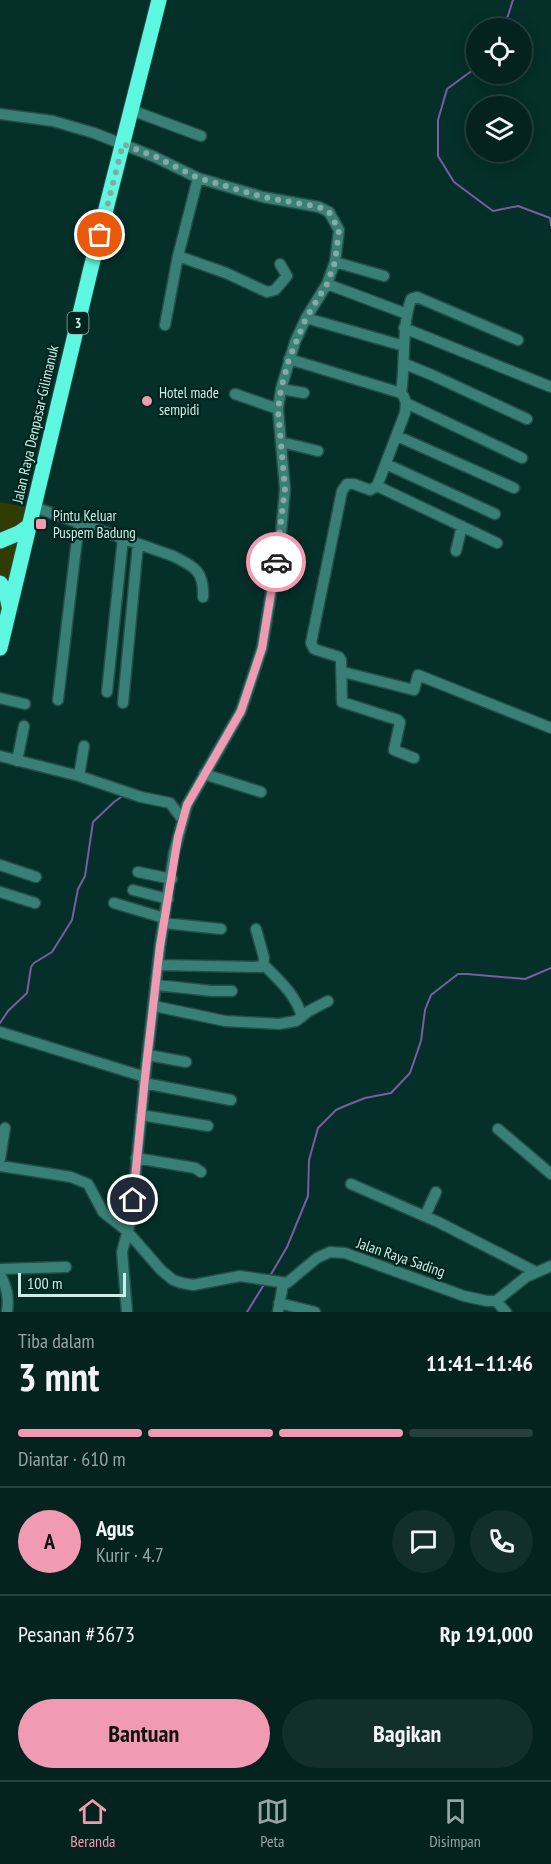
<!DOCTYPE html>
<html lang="id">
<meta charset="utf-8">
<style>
body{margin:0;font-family:"PT Sans Narrow",sans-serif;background:#122f2c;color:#f1f3f6;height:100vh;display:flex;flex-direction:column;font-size:22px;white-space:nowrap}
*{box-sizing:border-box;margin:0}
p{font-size:20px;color:#97a4a4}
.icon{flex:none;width:33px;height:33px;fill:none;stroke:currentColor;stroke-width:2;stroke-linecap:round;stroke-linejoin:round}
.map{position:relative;height:1312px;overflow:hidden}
.drawer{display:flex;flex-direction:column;background:#04231f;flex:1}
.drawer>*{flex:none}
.tools{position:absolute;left:466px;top:18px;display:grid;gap:12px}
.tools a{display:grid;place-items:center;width:66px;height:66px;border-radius:50%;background:#04231f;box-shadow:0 3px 15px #0003,0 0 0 2px #25403d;font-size:30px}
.scale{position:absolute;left:18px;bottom:15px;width:108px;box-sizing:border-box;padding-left:6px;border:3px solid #caede6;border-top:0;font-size:16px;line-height:21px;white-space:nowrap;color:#caede6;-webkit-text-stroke:4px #00251f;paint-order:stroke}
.pin{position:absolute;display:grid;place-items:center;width:51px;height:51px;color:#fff;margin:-26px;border:3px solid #fff;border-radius:50%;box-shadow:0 2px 6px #0007}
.courier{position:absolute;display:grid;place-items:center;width:60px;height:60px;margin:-30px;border:4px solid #f19ab3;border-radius:50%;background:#fff;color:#222;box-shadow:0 2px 8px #0007}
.head em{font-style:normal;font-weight:700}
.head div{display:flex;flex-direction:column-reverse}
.head{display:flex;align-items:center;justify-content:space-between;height:102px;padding:0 18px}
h1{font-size:39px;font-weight:700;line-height:45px}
.bar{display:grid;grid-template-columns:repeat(4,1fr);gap:9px 6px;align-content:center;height:72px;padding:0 18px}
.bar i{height:8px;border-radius:4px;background:#25403d}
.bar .selected{background:#f19ab3}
.bar p{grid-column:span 4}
.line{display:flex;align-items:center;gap:15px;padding:0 18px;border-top:2px solid #25403d}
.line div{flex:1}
.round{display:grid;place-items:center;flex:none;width:63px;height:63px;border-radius:32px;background:#122f2c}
.button{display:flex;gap:12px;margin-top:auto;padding:12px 18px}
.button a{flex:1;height:69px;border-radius:36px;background:#f19ab3;color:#111;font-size:24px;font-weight:700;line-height:69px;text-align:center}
.button a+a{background:#122f2c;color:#f1f3f6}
.tab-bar{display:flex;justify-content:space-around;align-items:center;height:84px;border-top:2px solid #25403d;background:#04231f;font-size:16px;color:#97a4a4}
.tab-bar a{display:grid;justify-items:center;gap:3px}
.tab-bar .selected{color:#f19ab3}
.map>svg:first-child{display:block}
.green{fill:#303c00}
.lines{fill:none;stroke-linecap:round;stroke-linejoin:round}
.stream{stroke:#795da1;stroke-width:2}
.minor-casing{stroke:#254d47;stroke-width:13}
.highway-casing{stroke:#254d47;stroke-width:17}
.minor{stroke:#388075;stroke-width:10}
.highway{stroke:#5ef8e0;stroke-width:15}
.done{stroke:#85aaa4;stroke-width:6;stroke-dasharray:0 10.8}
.route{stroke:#f19ab3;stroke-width:8}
.poi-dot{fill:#f19ab3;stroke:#00251f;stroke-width:2}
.labels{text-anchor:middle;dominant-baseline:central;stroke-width:4.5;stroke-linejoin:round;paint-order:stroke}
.shield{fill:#00251f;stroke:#8db1aa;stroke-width:1.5}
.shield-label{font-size:14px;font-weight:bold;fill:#caede6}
.poi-label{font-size:15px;fill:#caede6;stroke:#00251f;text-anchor:start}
.street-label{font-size:15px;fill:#caede6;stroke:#00251f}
</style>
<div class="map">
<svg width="551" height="1312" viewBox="0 0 551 1312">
<rect width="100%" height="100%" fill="#052f29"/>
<path class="green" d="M0,502L26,507L1,612H0Z"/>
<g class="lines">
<path class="stream" d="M504,28L513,0
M477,67L447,89L438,120V156L454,182L493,211L518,206L550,218L551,225
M0,1023L8,1011L27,993L31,967L34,963L52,952L72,920L78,889L85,876L93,822L114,802L124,795
M270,1276L287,1247L308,1196L309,1160L318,1128L336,1110L345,1106L365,1098L391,1093L410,1073L421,1041L425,1010L431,995L458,974H467L525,979L551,968
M247,1312L265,1283"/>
<g class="minor-casing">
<path id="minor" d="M131,110L201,136
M0,114L53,121L94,133L155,157L198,178L263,197L319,207L329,212L339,230L335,262L327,284L306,318L295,342L281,389L278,409L285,489L281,533L262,648L241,711L187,805L174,853L160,946L145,1077L131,1219L122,1252L127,1312
M178,256L226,273L267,292L275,290L287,276L280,264
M335,262L384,276
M327,284L407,314
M306,318L404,346
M165,325L178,256L198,178
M404,328L551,387
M289,359L401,393
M405,364L432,375L527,419
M281,389L304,393
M235,394L278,409
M406,403L522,458
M397,436L514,488
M281,442L318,451
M386,464L495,514
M377,486L370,490L354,484H347L342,491L311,643L314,649L339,657L341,660L342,702L398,720L400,722L394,750L414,758
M34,507L173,556C195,567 204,571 203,597
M497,543L377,486L405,413C406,405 407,399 401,393C406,361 401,329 411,299L417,297L518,340
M456,551L462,526
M343,672L414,690L418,675L551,728
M107,692L123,538
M0,698L25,704
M58,700L79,522
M123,703L138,544
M0,756L79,776L141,797L170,803L183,820
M17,761L24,726
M204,774L261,792
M79,776L84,746
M0,865L36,877
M138,872L172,879
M133,890L168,899
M0,892L35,903
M114,903L164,918
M164,923L221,929
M159,965L261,967L263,966L264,958L256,929
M264,965C280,981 296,995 302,1017
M157,985L212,991H232
M154,1006L225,1021L279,1024L296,1021L309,1011L328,1001
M0,1032L145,1077
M148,1055L186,1062
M144,1083L231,1100
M141,1115L208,1126
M498,1129L551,1174
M136,1158L195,1168L201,1172
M0,1159L5,1128
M0,1166L71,1177L88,1184L103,1212L127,1231L161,1270L173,1280L182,1283L193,1285L240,1276L287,1283L317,1258L330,1252L345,1253L464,1296L487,1301H496L526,1277L551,1266
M351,1184L438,1222L536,1272
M425,1216L436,1192
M0,1269L66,1267
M0,1274C7,1288 9,1297 7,1312
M496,1301L506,1312
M279,1303L315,1312
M278,1312L283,1284"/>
</g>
<g class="highway-casing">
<path id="highway" d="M0,541L19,533L30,525
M0,583L6,592L9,606
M0,648L90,272L159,0"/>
</g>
<use href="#minor" class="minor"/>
<use href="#highway" class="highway"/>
</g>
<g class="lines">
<path class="done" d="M100,235L123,144L156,157L198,178L263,197L319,207L329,212L339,230L335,262L327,284L306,318L289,359L281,389L278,410L285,489L276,562"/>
<path class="route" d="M133,1200L145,1077L160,946L178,837L187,805L241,711L262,648L276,562"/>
</g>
<g class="poi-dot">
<circle cx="147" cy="401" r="6"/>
<rect x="35" y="518" width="12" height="12" rx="3"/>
</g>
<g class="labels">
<rect class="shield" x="67.5" y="312" width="21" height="22" rx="4.5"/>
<g class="shield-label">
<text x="78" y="323">3</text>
</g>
<g class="poi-label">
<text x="159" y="392">Hotel made<tspan x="159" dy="17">sempidi</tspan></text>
<text x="53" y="515">Pintu Keluar<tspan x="53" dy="17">Puspem Badung</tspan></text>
</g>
<g class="street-label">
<text transform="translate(35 424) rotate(-77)">Jalan Raya Denpasar-Gilimanuk</text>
<text transform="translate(401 1257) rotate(19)">Jalan Raya Sading</text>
</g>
</g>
</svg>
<div class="tools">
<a><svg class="icon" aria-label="locate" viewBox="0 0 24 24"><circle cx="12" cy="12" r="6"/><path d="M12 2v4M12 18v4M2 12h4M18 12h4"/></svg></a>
<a><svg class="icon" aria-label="layers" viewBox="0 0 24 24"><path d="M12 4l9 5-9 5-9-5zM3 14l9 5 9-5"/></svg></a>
</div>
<div class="scale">100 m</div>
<div class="pin" style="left:100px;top:235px;background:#ea580c"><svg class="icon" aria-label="bag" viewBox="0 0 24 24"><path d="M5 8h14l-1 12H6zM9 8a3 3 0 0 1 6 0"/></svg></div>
<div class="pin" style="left:133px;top:1200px;background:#1f2937"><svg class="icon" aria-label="home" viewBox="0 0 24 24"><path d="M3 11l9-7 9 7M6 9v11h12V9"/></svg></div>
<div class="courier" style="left:276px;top:562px"><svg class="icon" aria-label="car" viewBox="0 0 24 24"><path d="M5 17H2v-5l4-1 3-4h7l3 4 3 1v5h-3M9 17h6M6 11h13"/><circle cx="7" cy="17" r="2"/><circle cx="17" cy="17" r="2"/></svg></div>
</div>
<section class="drawer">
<div class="head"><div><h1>3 mnt</h1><p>Tiba dalam</p></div><em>11:41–11:46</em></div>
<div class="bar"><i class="selected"></i><i class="selected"></i><i class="selected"></i><i></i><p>Diantar · 610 m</p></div>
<div class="line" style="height:108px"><b class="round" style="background:#f19ab3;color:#111">A</b><div><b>Agus</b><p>Kurir · 4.7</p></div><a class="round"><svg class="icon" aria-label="chat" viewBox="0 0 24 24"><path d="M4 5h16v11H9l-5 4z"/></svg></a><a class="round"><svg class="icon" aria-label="phone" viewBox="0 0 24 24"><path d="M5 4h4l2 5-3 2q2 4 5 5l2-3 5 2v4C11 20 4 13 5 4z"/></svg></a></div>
<div class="line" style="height:78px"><div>Pesanan #3673</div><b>Rp 191,000</b></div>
<div class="button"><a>Bantuan</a><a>Bagikan</a></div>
</section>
<nav class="tab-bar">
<a class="selected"><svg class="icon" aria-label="home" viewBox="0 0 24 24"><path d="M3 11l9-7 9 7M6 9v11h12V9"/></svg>Beranda</a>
<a><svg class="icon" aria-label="map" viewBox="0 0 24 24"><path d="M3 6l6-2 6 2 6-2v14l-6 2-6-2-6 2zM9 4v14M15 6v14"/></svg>Peta</a>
<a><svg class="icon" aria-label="saved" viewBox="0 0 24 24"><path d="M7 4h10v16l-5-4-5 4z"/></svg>Disimpan</a>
</nav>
